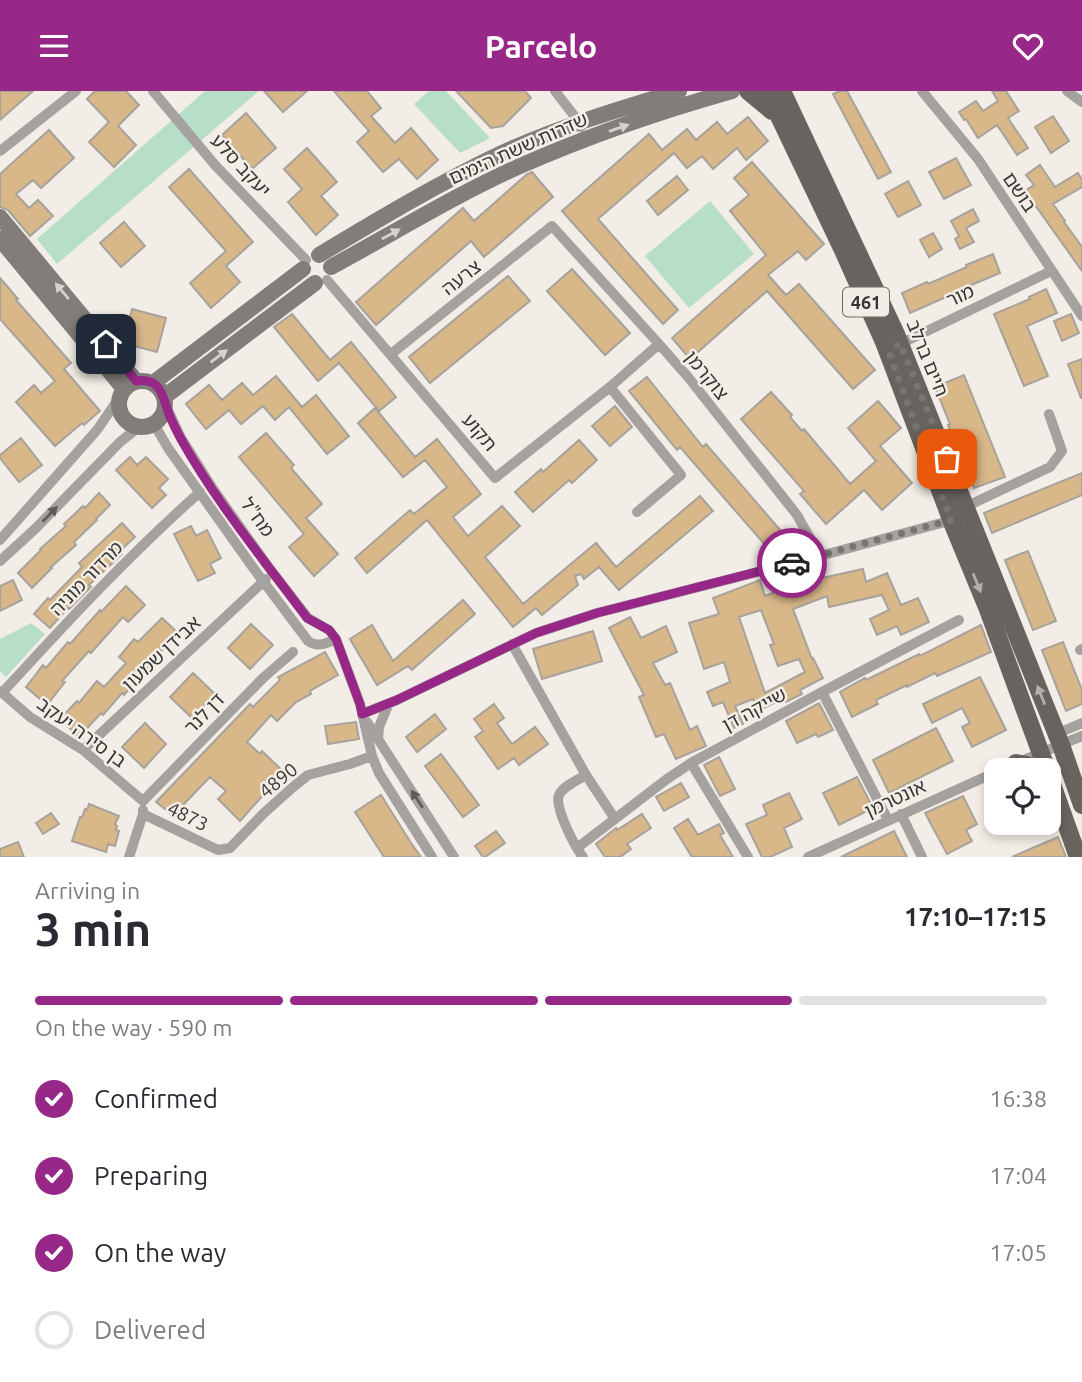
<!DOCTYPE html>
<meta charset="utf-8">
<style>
body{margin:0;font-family:Ubuntu,"Noto Sans Hebrew",sans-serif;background:#f7f7f7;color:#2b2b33;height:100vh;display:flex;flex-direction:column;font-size:26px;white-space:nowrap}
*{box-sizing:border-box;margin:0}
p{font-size:23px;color:#7c7c81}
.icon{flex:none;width:38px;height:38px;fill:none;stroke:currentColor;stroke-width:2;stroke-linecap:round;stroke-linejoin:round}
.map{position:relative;height:766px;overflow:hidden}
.side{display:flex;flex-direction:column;background:#fff;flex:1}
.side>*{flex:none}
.tools{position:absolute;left:984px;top:667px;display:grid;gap:14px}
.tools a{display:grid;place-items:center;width:77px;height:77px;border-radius:14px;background:#fff;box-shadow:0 4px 10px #0003;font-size:35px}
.pin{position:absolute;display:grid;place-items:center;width:60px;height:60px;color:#fff;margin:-30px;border-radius:14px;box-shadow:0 4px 10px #0006}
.courier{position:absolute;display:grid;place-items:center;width:70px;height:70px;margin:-35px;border:5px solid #972888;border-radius:50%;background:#fff;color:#222;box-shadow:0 2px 9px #0007}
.head em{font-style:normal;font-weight:600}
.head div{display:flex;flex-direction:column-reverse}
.head{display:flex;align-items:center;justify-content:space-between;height:119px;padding:0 35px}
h1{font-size:46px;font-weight:600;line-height:52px}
.bar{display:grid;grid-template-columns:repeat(4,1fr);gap:10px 7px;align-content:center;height:84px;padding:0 35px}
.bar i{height:9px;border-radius:5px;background:#e1e1e2}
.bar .on{background:#972888}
.bar p{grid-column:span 4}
ol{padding:0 35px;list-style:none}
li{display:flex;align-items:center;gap:21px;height:77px}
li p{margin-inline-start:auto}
li .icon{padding:7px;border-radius:50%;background:#972888;color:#fff;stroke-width:4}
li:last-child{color:#7c7c81}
li i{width:38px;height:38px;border:4px solid #e1e1e2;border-radius:50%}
header{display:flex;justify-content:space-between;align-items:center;height:91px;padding:0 35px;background:#972888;color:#fff;font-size:32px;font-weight:600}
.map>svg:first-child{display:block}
.green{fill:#b6dec8}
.building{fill:#d8b789;stroke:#a7a29c;stroke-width:2;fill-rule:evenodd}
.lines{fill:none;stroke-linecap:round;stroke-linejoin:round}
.street{stroke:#a5a19f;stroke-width:10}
.secondary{stroke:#827d7a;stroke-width:16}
.primary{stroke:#69635f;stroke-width:18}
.oneway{fill:#d6d1cb}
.oneway2{fill:#5e5b58}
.oneway3{fill:#b4afa9}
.done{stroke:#787571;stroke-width:7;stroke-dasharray:0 12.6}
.route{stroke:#972888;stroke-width:9}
.labels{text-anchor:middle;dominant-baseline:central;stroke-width:5;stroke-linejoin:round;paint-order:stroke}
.shield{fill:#f2ede6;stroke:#6f6c68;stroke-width:2}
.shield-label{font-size:18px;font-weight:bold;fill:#373532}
.street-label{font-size:19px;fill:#373532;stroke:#f2ede6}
</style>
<header><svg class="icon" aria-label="menu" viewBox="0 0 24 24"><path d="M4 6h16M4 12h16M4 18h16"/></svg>Parcelo<svg class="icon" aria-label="heart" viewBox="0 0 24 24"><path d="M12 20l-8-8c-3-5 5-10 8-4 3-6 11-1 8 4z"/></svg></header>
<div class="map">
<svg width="1082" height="766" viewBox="0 0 1082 766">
<rect width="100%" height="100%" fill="#f2ede6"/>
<path class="green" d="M205,0H259L57,173L37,148Z
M429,0H446L490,47L460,62L414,13Z
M710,110L754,163L689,217L645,165Z
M31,532L45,543L6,586L0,580V548Z"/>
<path class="building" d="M0,0H33L0,29Z
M95,0H126L139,14L118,35L136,54L114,76L89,51L109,31L87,8Z
M264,0H307L283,21Z
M334,0H367L381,17L371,25L395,52L411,37L438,69L417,88L399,68L383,81L357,51L369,40Z
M456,0H525L531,7L503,35L491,37Z
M840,0H847L891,81L878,88L833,3Z
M992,0H1006L1019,20L1008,27L1028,57L1017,64L997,34L978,47L966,28L964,29L959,21L976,10L983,20L998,10Z
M246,22L276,57L252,78L222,44Z
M1053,25L1069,50L1051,62L1035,36Z
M748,26L768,50L746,69L737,57L713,78L702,65L687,77L674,62L598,128L678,219L663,233L562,120L649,43L662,59L687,38L696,49L717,31L727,43Z
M49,39L74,67L41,97L33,89L16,103L29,117L38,109L53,125L30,145L8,119L0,116V83Z
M307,57L337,91L321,105L338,124L316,144L288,111L302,98L284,78Z
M956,67L971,94L944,108L929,81Z
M752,71L824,153L806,169L798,160L768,184L786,204L799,193L875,279L853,298L767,200L690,268L672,247L766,164L730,120L749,104L734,87Z
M1040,74L1055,96L1078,82L1082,89V96L1053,113L1065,130L1064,131L1082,156V180L1025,100L1034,94L1026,84Z
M189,78L253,151L226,175L240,191L211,217L190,192L226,160L169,96Z
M532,81L553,106L484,166L471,150L376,234L356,211L463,117L474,130L527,83Z
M677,85L688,99L658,124L647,110Z
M908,90L921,114L898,126L885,103Z
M973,118L979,130L966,137L974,151L960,158L955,148L959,145L951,130Z
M124,131L145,155L121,176L100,152Z
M933,142L942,158L929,166L920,149Z
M993,163L1000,182L969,195V196L910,222L902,202L927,191L928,193L967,176L966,174Z
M572,178L630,242L605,264L547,200Z
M508,185L530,210L430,292L409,266Z
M0,187L18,208L16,209L71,272L64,278L100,320L84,334L82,332L55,355L16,311L34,294L41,302L55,290L0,228Z
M1046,198L1057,222L1027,235L1048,285L1024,295L994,223L1030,208L1029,206Z
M132,218L166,227L157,261L123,252Z
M292,223L330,269L351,251L396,306L379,320L339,272L318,290L274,236Z
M1071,223L1079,242L1062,250L1054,230Z
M1082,268V307H1081L1068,273Z
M964,284L1005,386L974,397L959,357L958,358L948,334L950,333L935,296Z
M276,285L302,316L316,304L349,345L327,363L289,316L275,329L263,315L241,333L229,319L206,338L186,313L209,294L222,309L242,292L253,304Z
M647,286L703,356L706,353L781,440L765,454L680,356L677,359L629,300Z
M771,301L792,324L790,326L802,340L804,338L850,393L876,370L848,337L878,310L901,337L880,355L912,392L882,419L864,399L826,433L800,403L804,400L741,328Z
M615,315L632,336L610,355L592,335Z
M375,317L415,366L437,348L481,403L453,426L468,445L502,415L520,435L485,466L523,513L596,452L616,476L700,405L713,420L619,499L599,476L584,488L581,483L575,485L578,494L542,524L536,517L513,536L427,429L367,482L355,467L410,419L414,423L447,396L425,369L403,386L358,332Z
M266,342L294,374L291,377L322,413L306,427L338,463L314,485L289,456L304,443L239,366Z
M21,347L42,374L19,391L0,367V364Z
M579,349L597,369L572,392L569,389L533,421L515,401L541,378L543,381Z
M130,366L137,374L146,366L168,388L159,397L166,404L152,417L116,379Z
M1082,382V404L992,442L984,422Z
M99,402L110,414L96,428L97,429L74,451L76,454L51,476L52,477L32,497L18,482L41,459L40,458L66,435L64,433L83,415L85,417Z
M122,432L135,446L120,460L122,463L89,494L91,496L69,518L68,517L50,537L34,523L48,507L50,509L82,476L79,472Z
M191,435L196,445L207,439L221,467L210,473L215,482L198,490L174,443Z
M1028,460L1056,530L1033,539L1005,469Z
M863,478L866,491L887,482L901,514L918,507L929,531L901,544L897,535L877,544L870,528L889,519L882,504L829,516L827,505L793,518L812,568L813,567L823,587L800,599L802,603L786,611L784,607L758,620L753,608L735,615L743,633L734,637L723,611L713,615L707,601L730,591L724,571L704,578L689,532L719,523L713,507L760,489L765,505L798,492L796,487L810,482L813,489ZM761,519L774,553L770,554L778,575L799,568L805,581L765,602L739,526Z
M13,489L22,509L0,520V495Z
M126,495L145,514L128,531L123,526L91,562L89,560L62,590L65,591L47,614L26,596L43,574L46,577L68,551L70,553L100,519L101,521Z
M463,509L475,523L412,579L408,575L377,594L350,548L372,534L393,570Z
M630,526L641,547L666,535L677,561L653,572L665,594L670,592L690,639L697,635L706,655L676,668L664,643L656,646L639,606L644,604L609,537Z
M162,527L179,543L157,564L124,604L122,602L103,624L101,622L79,646L60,628L77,610L79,612L97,590L104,596L126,572L119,566L134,548L138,551Z
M251,533L273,554L250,578L228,557Z
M981,534L991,561L937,585L935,582L907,596V594L876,609L878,613L852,626L840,601L865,587L866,589L919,563L920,565Z
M593,540L602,570L542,588L533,558Z
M1063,551L1082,599V613L1066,620L1042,559Z
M325,561L338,584L310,600L311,603L296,611L277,630L271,624L247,651L260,663L262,660L289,686L278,698L273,693L240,730L218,708L226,700L210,686L185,712L175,726L156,711L250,613L253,616L280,589L278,586Z
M193,582L215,603L192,627L170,606Z
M980,586L1006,639L972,656L962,636L970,632L962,617L932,632L923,613Z
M819,612L833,639L818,646L816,643L797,652L786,630Z
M494,613L504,627L497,632L512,653L535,636L548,653L519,674L514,667L498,678L475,646L483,640L474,628Z
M435,623L446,638L417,661L406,646Z
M356,631L359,648L328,653L325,635Z
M145,632L166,653L144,677L122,656Z
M936,637L953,670L889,702L873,669Z
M441,663L479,714L463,726L425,675Z
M719,666L735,698L720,705L704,674Z
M857,686L873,717L839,734L823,702Z
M681,692L689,706L664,720L656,706Z
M789,702L802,728L784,737L792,756L770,766H762L746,733L767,724L763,714Z
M381,704L411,752L421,766H384L355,721Z
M963,705L977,733L966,739L972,750L947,763L925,722Z
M89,713L119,725L115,733L117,735L116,739L119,740L115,755L108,753L106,761L72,750L80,726H82L85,718L87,719Z
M51,722L59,733L43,743L36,732Z
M642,723L651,737L627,753L631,758L620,766H605L596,753L616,737L617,739Z
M688,728L698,744L719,733L724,742L720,744L733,766H692L674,737Z
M496,740L505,752L485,766H483L475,755Z
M894,740L907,766H841Z
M1058,746L1066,766H1012L1030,758Z
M18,751L24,766H0V758Z"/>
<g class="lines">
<path class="street" d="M153,0L215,74L306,169
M555,0L579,31L581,36
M922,0L978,68L1082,225
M1067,0L1082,11
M0,60L76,0
M327,189L495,387L610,296L659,253
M896,255L1051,180
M391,263L552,135L659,253L688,286L797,424L820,465
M610,296L681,384L637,421
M165,313L181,347L213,398L267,474L308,527L329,539L336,548L360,613L372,665L379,682L432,766
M154,333L168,357L254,478L308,550C318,557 326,552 336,548
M963,417L1050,376L1062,360L1049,323
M0,449L97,339L119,307
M0,470L35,438L120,351L139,336
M512,553L586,684L615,728
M1080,559L1082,558
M0,600L30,626L83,659L143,710
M822,601L888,729
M2,602C66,532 129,464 200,401
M362,623L397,609L536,542L597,522L820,465L956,428
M367,631L454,766
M1054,647L1063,640L1082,632
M378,648L379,636L389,612
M83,659L266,488
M691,672L748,766
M999,679L1082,645
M143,710L263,587L293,561
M143,723L218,759L230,757L264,722L292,697L308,684L350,673L372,665
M901,723L922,766
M577,757L667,688L691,672L822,601L959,529
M129,766L143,723V719
M583,766C575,756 554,716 559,704C563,695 578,689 586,684
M808,766L996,681"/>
<path class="secondary" d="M0,126L136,290
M0,148L124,298
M319,164C379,128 439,92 502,62C559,36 619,18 679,0
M331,176C394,142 455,104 520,75C588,45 661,20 732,0
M119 313a23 23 0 1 1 46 0a23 23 0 1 1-46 0Z
M153,292L303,178
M164,306L315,192"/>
<path class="primary" d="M748,0L772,20
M767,0L842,157L884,251L954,436L987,516L1047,679
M782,0L896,243L1061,654L1082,714
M1016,672L1027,674L1036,679
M1048,682L1078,766"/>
</g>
<defs><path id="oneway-solid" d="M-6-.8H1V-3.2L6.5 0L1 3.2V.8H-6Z" transform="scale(1.75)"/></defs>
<g class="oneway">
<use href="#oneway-solid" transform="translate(619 37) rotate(-19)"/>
<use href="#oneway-solid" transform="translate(391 143) rotate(-29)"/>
<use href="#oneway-solid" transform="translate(62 200) rotate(-130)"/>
<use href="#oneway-solid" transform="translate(219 265) rotate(-37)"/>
</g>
<g class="oneway2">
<use href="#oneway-solid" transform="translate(50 423) rotate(-46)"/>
<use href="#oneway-solid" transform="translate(417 708) rotate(-123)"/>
</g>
<g class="oneway3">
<use href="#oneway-solid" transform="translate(977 492) rotate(68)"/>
<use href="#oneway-solid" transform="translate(1041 604) rotate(-112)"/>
</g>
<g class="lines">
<path class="done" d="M792,472L951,429L890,265L891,260L900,252L947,368"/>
<path class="route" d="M106,253L136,290C156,287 161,298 166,314C169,325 175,337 181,348C216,411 264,469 307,527L329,539L336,548L360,613L362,623L397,609L536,542L597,522L792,472"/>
</g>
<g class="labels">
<rect class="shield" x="843" y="196.5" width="46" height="29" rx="5"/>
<g class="shield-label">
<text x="866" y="211">461</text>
</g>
<g class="street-label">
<text transform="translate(518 57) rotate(-24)">שדרות ששת הימים</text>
<text transform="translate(241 74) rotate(47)">יעקב סלע</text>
<text transform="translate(1020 101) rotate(56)">בושם</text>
<text transform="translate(461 186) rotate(-38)">צרעה</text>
<text transform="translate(960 204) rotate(-25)">מור</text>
<text transform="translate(928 267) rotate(68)">חיים ברלב</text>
<text transform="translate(707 284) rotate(51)">צוקרמן</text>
<text transform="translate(480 341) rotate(50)">תקוע</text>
<text transform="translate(258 426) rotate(54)">מח"ל</text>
<text transform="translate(86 487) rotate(-46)">מרדור מוניה</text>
<text transform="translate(161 562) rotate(-43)">אבידן שמעון</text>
<text transform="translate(754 618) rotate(-29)">שייקה דן</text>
<text transform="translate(204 622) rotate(-46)">דן לנר</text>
<text transform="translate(82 641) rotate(36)">בן סירה יעקב</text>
<text transform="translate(278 689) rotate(-39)">4890</text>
<text transform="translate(895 707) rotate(-25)">אונטרמן</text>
<text transform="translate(188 725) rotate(26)">4873</text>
</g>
</g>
</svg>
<div class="tools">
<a><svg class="icon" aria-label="locate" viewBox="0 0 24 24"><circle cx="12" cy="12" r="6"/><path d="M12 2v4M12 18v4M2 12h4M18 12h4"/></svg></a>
</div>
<div class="pin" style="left:947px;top:368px;background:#ea580c"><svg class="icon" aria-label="bag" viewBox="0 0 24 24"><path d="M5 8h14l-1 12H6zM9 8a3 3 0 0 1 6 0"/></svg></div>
<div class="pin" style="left:106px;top:253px;background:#1f2937"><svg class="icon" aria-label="home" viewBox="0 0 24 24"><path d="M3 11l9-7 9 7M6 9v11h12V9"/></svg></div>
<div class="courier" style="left:792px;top:472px"><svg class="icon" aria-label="car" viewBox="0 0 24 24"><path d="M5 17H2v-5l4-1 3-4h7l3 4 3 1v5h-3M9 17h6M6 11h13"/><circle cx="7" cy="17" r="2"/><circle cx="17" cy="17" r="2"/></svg></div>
</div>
<section class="side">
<div class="head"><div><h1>3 min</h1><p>Arriving in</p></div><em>17:10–17:15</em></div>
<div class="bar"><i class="on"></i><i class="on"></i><i class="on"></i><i></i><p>On the way · 590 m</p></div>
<ol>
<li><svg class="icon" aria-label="check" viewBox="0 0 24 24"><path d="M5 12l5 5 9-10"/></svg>Confirmed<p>16:38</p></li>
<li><svg class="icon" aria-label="check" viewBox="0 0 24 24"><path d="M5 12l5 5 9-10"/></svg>Preparing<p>17:04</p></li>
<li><svg class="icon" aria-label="check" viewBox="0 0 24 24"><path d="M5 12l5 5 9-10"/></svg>On the way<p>17:05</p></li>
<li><i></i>Delivered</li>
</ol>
</section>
